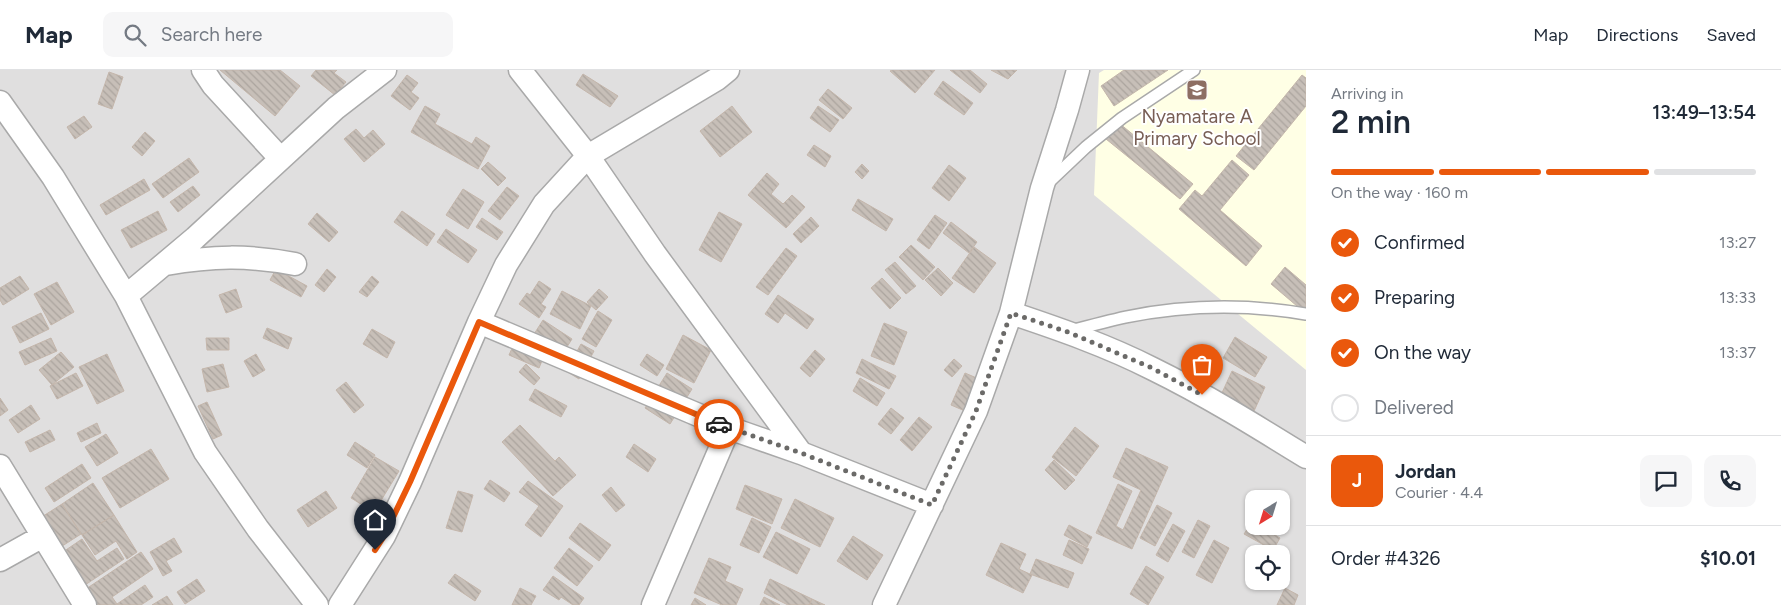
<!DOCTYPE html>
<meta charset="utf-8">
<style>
body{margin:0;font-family:Figtree,sans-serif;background:#f6f6f7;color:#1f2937;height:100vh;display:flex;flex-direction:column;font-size:19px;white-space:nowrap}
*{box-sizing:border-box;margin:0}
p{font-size:16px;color:#747a83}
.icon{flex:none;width:28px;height:28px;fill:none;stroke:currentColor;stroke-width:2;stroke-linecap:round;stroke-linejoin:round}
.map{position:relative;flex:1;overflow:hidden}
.side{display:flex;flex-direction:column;background:#fff;width:475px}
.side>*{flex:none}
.needle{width:32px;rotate:218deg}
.tools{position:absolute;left:1245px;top:420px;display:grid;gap:10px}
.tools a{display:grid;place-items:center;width:45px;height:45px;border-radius:10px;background:#fff;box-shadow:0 1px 4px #0004;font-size:25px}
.pin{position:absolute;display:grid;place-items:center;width:42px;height:42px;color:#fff;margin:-51px -21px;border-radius:50% 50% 50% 0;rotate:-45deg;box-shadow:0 0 5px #0007}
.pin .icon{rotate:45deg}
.courier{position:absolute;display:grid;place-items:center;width:50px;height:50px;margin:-25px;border:4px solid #ea580c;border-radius:50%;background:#fff;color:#222;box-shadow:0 1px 6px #0007}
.summary em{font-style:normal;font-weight:600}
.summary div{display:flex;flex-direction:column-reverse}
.summary{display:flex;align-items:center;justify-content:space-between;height:85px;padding:0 25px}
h1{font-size:32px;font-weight:600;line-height:38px}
.bar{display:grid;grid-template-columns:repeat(4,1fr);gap:8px 5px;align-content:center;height:60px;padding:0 25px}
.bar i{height:6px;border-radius:4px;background:#e0e1e3}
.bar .selected{background:#ea580c}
.bar p{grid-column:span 4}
.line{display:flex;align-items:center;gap:12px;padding:0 25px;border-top:1px solid #e0e1e3}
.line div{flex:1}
.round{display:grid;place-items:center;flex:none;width:52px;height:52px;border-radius:10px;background:#f6f6f7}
ol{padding:0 25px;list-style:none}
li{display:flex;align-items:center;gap:15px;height:55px}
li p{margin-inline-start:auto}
li .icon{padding:5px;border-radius:50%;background:#ea580c;color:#fff;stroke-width:4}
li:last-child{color:#747a83}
li i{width:28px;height:28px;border:2px solid #e0e1e3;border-radius:50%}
header{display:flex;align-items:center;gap:30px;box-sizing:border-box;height:70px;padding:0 25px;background:#fff;border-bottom:1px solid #e0e1e3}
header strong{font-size:24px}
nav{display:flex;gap:28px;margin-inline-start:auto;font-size:18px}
.search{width:350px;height:45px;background:#f6f6f7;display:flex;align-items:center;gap:12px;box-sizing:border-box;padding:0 18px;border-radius:10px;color:#747a83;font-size:19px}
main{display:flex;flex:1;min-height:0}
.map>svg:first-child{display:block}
.residential{fill:#e0dfdf;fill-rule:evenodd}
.education{fill:#ffffe5}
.building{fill:url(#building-back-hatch);stroke:#c4b6ab}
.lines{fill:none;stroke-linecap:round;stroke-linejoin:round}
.service-casing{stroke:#a9a9a9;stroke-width:14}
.minor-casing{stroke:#a9a9a9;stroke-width:25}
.service{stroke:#fff;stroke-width:11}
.minor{stroke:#fff;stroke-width:22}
.done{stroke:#6b6a68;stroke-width:5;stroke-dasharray:0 9}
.route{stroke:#ea580c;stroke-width:6}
.labels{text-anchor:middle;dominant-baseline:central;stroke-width:4;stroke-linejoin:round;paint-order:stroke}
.education-label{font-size:19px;fill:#785e54;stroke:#fff}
</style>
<header>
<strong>Map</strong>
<div class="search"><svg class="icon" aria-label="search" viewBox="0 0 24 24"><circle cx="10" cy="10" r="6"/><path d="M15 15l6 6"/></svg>Search here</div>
<nav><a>Map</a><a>Directions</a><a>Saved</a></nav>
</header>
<main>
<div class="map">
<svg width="1306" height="535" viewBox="0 0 1306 535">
<defs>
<pattern id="building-back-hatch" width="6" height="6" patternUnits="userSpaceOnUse" patternTransform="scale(1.25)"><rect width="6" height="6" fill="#c7bfb8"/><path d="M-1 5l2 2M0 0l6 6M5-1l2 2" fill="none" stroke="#aba49e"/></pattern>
</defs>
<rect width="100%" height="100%" fill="#f2efe9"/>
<path class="residential" d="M0,0H1306V535H0ZM1254,429H1281V456H1254ZM1254,484H1281V511H1254Z"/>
<path class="education" d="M1104,0H1306V300L1094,125L1099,3Z"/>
<path class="building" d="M220,0H280L300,16L275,46Z
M316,0H337L334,3L346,12L335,25L311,6Z
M892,0H935L915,23L890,1Z
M950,0H970L987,14L980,23Z
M991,0H1017L1008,9Z
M1124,0H1168L1114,36L1101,16Z
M109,2L123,7L112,39L98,34Z
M583,4L618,26L610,37L576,15Z
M407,5L418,13L411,22L419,28L410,40L391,26Z
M1302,5L1306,8V36L1254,100L1236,86Z
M943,11L973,33L964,45L934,24Z
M828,19L852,38L843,49L819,30Z
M425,36L440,44L435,54L472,74L476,67L490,76L478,99L411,62Z
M732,36L752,62L720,87L700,61Z
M818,36L839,50L830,62L810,48Z
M84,46L92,57L75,69L67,57Z
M1119,53L1193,114L1180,129L1106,69Z
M356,59L364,68L373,60L385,74L364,92L344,69Z
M145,62L155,71L142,86L132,77Z
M814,75L831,86L825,97L807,85Z
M189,88L199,102L163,128L152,114Z
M1232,90L1249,105L1220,140L1262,176L1246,196L1179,139L1195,120L1202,126Z
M488,92L506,108L498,116L481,99Z
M862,94L869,101L862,109L855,102Z
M949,95L966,108L949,131L932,118Z
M767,103L779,114L771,124L783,134L792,125L805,137L786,158L748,125Z
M144,109L150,120L106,145L100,135Z
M193,116L200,125L178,142L170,132Z
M507,117L519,126L500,150L488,141Z
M463,119L484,132L468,159L446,145Z
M858,129L893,149L886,161L852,140Z
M158,141L167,160L131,178L121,160Z
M402,141L435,164L427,176L394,152Z
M719,142L742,154L721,192L699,180Z
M317,143L338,162L329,172L308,154Z
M935,145L947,153L929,179L917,170Z
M811,147L819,156L801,173L793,164Z
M482,148L503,162L497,170L476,157Z
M951,152L977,172L969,183L943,163Z
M446,159L477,180L468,193L437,172Z
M911,175L935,197L923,210L899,187Z
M974,177L996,193L974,223L952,208Z
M786,178L797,186L768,225L756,217Z
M895,192L916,216L906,224L885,200Z
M1285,197L1306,215V240L1304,242L1271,214Z
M938,198L953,213L941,226L925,210Z
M276,199L307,216L301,227L270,210Z
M327,199L336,207L324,222L315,215Z
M20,206L29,219L3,235L0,230V218Z
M372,206L379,212L367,227L359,222Z
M882,208L901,228L890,239L871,218Z
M539,211L551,219L541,234L546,237L539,248L519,234L527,223L530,225Z
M57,212L74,242L51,255L34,224Z
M236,219L242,237L226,243L219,225Z
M599,219L608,227L596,240L587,232Z
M562,221L591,236L580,259L550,244Z
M778,225L814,249L807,259L785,243L778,253L765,244Z
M598,241L612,250L596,277L582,269Z
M41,243L49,259L20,273L12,257Z
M543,250L572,269L558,291L529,272Z
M884,253L907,262L894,295L871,286Z
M267,258L292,268L288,279L263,268Z
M372,259L395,272L387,288L363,274Z
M683,265L711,280L694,313L666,299Z
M1235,267L1267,287L1255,307L1223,288Z
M51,268L57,281L25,295L19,282Z
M206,268H229V280H207Z
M514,274L544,286L539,298L509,285Z
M581,274L594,281L579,309L566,301Z
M815,280L825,289L810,307L800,298Z
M61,282L74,297L52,315L39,300Z
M107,284L124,321L97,334L79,297Z
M256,284L265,300L253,307L244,291Z
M647,284L664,295L657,306L640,295Z
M862,289L896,306L889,319L856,303Z
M954,289L962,296L952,307L944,300Z
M223,294L229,317L207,322L202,299Z
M526,294L540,308L534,315L519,302Z
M1232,301L1265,317L1254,341L1221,325Z
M76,303L83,316L57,329L50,316Z
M667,303L692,319L670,354L645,338Z
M965,303L979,309L965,341L951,335Z
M860,308L885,323L877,336L853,321Z
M346,312L364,335L354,343L336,320Z
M535,319L567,336L561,347L529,330Z
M0,328L8,340L0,346Z
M207,332L222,365L213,369L198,336Z
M31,335L40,349L18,363L9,350Z
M891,338L904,348L891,364L878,354Z
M919,347L932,357L912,381L900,370Z
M97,353L101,363L81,372L77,363Z
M520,355L555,391L559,387L576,405L553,426L502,372Z
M1075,357L1099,376L1076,406L1052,387Z
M50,360L55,370L30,382L25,372Z
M106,364L118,383L97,396L85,377Z
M355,372L375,385L367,398L347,385Z
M634,374L656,389L648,402L626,387Z
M1126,378L1168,397L1132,479L1096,463L1118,414L1132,421L1116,456L1123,460L1141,420L1113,407Z
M151,379L169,409L120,438L102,408Z
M375,387L399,401L374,442L351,428Z
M1054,390L1075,410L1065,420L1045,400Z
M82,394L91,408L54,432L45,418Z
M490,410L510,423L504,432L484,419Z
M528,411L563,436L541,467L525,455L539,436L519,422Z
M93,413L114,445L82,465L62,434Z
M745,415L782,429L772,454L736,439Z
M611,417L625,435L616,442L602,425Z
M326,421L337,438L308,457L297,440Z
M458,421L473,425L462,462L446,458Z
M795,429L834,448L820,477L781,458Z
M62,434L81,464L56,480L37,450Z
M1157,435L1172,443L1155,476L1140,468Z
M114,445L137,482L127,489L116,471L95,485L82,465Z
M752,448L771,457L759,483L740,475Z
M1198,450L1210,456L1194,488L1182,482Z
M1252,452L1254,453V456H1260L1280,468L1273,480L1244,464Z
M580,453L611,475L599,491L569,468Z
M1173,454L1185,461L1168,492L1156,485Z
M1069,455L1092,467L1087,477L1064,465Z
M776,462L810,479L797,504L763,487Z
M853,466L883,485L867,510L837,491Z
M174,468L182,482L166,491L172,501L163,506L150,482Z
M82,469L97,491L117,478L124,489L82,517L60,484Z
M1069,470L1089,479L1082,494L1063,485Z
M1214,470L1229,478L1212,513L1196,505Z
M1001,473L1026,484L1019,499L1032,505L1023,523L986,505Z
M569,478L593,496L577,516L554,498Z
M141,482L153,499L112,527L117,534L145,515L153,527L141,535H88L80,523Z
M709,488L731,497L725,511L743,519L736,535H722L694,523Z
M1036,489L1074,503L1068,518L1030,504Z
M1146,496L1164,507L1148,535L1130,524Z
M455,504L481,521L475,531L448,513Z
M553,506L584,528L579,535H573L561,527L559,530L543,520Z
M197,509L205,521L185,534L177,522Z
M770,509L812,529L809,535H788L764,523Z
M520,518L536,526L531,535H512Z
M1285,518L1298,525L1294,535H1277Z
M167,526L173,535H152Z
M764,527L780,535H760Z
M695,528L706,535H691Z
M812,529L825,535H809Z"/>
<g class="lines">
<g class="service-casing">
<path id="service" d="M1048,113L1086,77L1122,48L1194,0
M1070,261C1089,256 1108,251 1126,247C1185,235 1247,234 1306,244"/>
</g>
<g class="minor-casing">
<path id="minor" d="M203,0L213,15L280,88
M520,0L588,86L655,184L801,383
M0,32L53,107L126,226L205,382L258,459L317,535
M166,194C212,186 248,185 295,194
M126,226L195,168L336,38L385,0
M1011,243C1059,259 1108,276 1153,299C1206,325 1256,356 1306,387
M479,252L729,358L801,383L932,435
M0,396L85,535
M0,490L43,466
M340,535L384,466L410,412L479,252L506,195L544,134L588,86L717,9L728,0
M653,535L729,358
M884,535L976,341L1011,243L1042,118L1067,40L1078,0"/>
</g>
<use href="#service" class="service"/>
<use href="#minor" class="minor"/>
</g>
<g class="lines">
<path class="done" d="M719,354L801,383L932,435L976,341L1011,243L1068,262L1152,298L1202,325"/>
<path class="route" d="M375,480L384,466L410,412L479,252L719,354"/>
</g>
<defs>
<g id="school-square" transform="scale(1.125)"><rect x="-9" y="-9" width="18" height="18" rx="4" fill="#8d6e63" stroke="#fff"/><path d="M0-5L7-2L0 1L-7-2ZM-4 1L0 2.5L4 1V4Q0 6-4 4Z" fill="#fff"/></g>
</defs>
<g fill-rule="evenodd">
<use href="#school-square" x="1197" y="20"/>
</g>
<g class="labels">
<g class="education-label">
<text x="1197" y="46">Nyamatare A<tspan x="1197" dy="22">Primary School</tspan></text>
</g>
</g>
</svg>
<div class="tools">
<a><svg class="needle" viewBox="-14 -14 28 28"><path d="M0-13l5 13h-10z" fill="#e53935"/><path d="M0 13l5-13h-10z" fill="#747a83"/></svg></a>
<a><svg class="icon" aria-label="locate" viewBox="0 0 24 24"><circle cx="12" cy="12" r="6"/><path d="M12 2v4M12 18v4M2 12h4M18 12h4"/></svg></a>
</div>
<div class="pin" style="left:1202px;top:325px;background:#ea580c"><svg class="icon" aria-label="bag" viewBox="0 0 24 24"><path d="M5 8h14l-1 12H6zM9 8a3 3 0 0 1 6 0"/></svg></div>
<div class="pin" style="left:375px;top:480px;background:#1f2937"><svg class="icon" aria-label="home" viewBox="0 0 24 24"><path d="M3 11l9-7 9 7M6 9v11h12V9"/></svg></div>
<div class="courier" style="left:719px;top:354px"><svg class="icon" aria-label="car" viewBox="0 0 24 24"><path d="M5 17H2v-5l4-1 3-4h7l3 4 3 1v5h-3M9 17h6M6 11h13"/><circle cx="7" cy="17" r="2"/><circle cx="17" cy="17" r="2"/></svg></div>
</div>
<section class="side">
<div class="summary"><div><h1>2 min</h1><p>Arriving in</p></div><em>13:49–13:54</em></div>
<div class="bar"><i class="selected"></i><i class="selected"></i><i class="selected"></i><i></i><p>On the way · 160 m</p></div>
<ol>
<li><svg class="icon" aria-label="check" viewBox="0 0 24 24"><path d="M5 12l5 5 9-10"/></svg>Confirmed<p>13:27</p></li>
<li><svg class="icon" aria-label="check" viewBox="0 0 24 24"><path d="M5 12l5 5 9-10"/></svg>Preparing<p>13:33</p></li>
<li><svg class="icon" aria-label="check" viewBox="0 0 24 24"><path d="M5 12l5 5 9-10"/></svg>On the way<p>13:37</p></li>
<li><i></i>Delivered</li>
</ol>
<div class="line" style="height:90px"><b class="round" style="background:#ea580c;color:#fff">J</b><div><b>Jordan</b><p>Courier · 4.4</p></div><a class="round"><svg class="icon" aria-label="chat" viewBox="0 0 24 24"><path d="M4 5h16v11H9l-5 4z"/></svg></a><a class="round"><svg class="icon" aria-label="phone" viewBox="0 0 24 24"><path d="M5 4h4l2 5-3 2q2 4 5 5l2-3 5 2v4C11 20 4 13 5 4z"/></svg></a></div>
<div class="line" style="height:65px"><div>Order #4326</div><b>$10.01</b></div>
</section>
</main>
